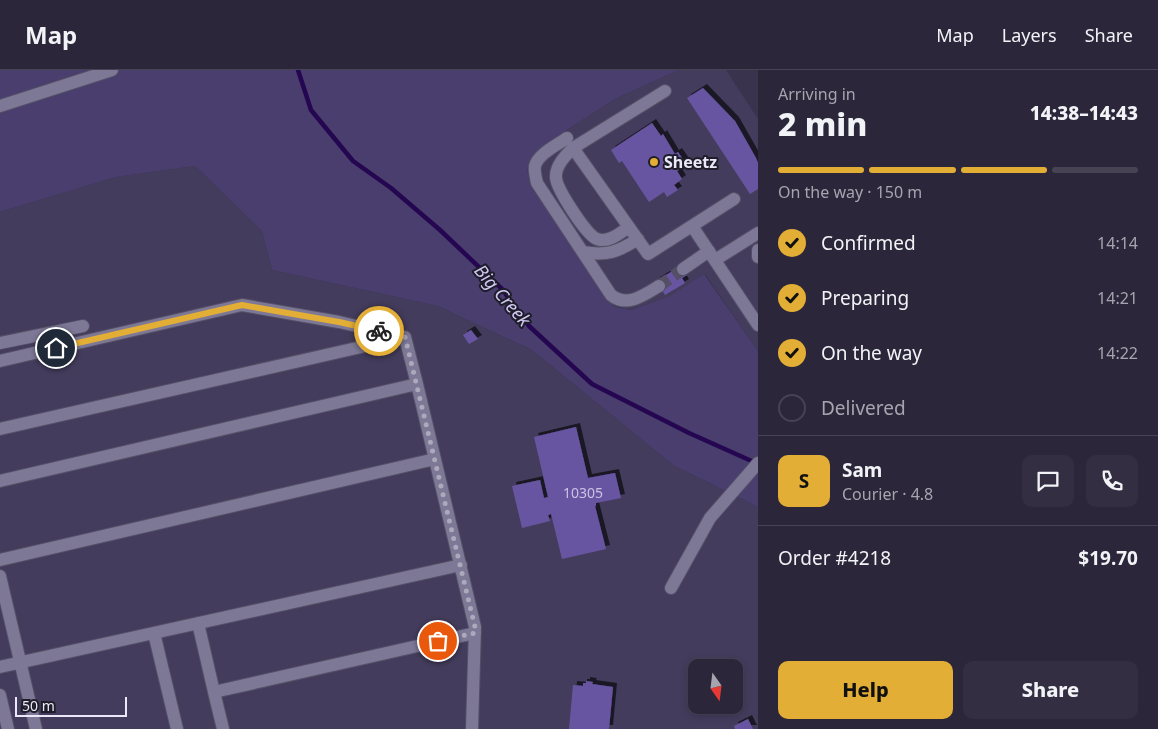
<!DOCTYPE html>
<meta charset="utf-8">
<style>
body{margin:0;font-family:"Noto Sans",sans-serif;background:#332e42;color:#f1f3f6;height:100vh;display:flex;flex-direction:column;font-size:19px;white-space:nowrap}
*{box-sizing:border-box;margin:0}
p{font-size:16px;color:#a6a5af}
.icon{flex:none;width:28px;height:28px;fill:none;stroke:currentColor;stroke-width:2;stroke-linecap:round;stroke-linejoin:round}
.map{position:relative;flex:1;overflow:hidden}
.drawer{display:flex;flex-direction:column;background:#2b263a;width:400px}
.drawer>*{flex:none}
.needle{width:32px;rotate:166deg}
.buttons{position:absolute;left:688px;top:589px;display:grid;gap:10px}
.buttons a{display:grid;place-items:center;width:55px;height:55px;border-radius:10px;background:#2b263a;box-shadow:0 2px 8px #0003,0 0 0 1px #474354;font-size:25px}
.scale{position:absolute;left:15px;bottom:12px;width:112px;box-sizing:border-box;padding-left:5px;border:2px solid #ebe8f9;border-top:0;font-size:14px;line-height:18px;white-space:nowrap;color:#ebe8f9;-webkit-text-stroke:4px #1f1d29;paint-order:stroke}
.pin{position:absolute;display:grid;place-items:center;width:42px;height:42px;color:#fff;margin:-21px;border:2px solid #fff;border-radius:50%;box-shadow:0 1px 5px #0007}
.courier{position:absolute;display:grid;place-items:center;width:50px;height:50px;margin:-25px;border:4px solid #e3ae35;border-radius:50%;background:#fff;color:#222;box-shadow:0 1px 6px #0007}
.overview em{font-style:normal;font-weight:800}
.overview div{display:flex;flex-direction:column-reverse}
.overview{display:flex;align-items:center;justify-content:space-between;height:85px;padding:0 20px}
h1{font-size:32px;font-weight:800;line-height:38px}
.bar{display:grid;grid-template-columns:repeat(4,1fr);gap:8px 5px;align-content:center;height:60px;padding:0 20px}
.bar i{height:6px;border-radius:4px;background:#474354}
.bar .selected{background:#e3ae35}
.bar p{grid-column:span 4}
.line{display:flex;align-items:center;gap:12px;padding:0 20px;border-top:1px solid #474354}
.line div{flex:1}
.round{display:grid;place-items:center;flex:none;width:52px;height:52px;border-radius:10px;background:#332e42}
ol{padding:0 20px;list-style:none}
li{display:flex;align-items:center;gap:15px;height:55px}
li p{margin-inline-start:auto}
li .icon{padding:5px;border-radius:50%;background:#e3ae35;color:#111;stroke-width:4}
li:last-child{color:#a6a5af}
li i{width:28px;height:28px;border:2px solid #474354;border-radius:50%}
.cta{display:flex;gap:10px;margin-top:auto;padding:10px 20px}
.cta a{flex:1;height:58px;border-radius:10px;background:#e3ae35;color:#111;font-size:20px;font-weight:800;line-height:58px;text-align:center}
.cta a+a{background:#332e42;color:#f1f3f6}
header{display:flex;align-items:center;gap:30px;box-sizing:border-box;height:70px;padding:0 25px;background:#2b263a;border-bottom:1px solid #474354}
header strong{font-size:24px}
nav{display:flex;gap:28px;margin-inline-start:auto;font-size:18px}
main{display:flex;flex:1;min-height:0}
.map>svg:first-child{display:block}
.built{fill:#433c5c;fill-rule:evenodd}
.green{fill:#493e6d}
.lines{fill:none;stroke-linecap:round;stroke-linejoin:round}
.stream{stroke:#240750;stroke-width:4.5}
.building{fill:#6855a1;filter:url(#shadow)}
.minor-tunnel{stroke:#544e67;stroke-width:12;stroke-dasharray:12 6;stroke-linecap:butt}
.minor-casing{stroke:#555066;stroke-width:14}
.minor{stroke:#7d7896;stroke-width:12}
.done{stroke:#ada9bd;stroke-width:5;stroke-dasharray:0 9}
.route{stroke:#e3ae35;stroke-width:6}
.poi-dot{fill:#e3ae35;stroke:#1f1d29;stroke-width:2}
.labels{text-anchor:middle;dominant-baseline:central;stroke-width:4;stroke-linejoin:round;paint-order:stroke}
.number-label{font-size:14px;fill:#cac3e3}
.poi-label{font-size:16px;font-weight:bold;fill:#ebe8f9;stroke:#1f1d29;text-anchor:start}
.water-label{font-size:18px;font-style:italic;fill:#d0c8f3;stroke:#1f1d29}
</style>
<header>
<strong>Map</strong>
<nav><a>Map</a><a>Layers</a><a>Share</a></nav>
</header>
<main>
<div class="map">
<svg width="758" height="659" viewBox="0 0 758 659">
<defs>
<filter id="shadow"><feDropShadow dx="4" dy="-4" stdDeviation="0" flood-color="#0009"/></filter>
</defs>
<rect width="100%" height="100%" fill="#39334d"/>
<path class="built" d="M679,0H726L758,49V281L705,204L671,226L631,240L614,237L532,118L527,100L533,88L568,59L617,28Z
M195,96L262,161L272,200L438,236L532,280L673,395L758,437V659H0V142L116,107ZM696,598H734V635H696Z"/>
<path class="green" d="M0,0H679L617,28L568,59L533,88L527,100L532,118L614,237L631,240L670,226L704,204L758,281V437L673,395L532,280L438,236L272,200L262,161L195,96L116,107L0,142Z"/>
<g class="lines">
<path class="stream" d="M298,0L311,40L353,91L391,118L440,160L502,219L529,256L592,314L689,363L756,393"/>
</g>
<path class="building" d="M703,18L735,51L756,88L758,93V119L750,124L687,28Z
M652,53L661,66L663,64L675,84L678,82L687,95L677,101L682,109L674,115L678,120L667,127L664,122L649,132L622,91L619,93L611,80Z
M681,196L687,205L682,208L685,213L665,225L656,211Z
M471,260L478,269L469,274L463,265Z
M576,357L588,408L615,403L621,428L596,433V436H595L606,479L562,489L551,444L548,445L550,451L522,458L512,416L540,410L544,428L548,427L534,367Z
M586,611L593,612L592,614L613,617L609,659H569L573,615L583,616V613H586Z
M748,649L753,659H735L734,656Z"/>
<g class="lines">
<path class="minor-tunnel" d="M659,216L683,199"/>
<g class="minor-casing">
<path id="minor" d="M665,21L573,78L648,184L734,129
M0,36L112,0
M567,68C557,75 538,84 535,96C534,101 536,108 537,113L611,225C627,238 644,225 659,216
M573,78C565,86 555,96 556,108C557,119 586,165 597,169C609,173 620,163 629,157
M692,156L758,255
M758,180V187
M583,182C607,186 618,182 638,169
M715,190L758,163
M683,199L709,181
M0,273L83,256
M0,291L242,235L339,252L400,266
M0,359L405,267L417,314
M0,411L417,314L475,557L472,659
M0,490L435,389
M0,506L36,659
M671,518L710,448L758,393
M198,553L214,622
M154,563L177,659
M0,597L461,495
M0,625L8,659
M223,659L214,622L475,563"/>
</g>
<use href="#minor" class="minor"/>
</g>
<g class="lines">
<path class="done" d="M379,261L405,267L475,557V563L438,571"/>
<path class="route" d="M56,278L242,235L339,252L379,261"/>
</g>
<circle class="poi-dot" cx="654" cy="92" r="5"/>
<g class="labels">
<g class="number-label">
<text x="583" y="422">10305</text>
</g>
<g class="poi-label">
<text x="664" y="92">Sheetz</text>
</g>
<g class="water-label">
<text transform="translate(503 225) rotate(49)">Big Creek</text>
</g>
</g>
</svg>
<div class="buttons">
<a><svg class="needle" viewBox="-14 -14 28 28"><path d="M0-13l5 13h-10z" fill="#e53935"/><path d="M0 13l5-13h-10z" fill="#a6a5af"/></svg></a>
</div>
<div class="scale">50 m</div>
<div class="pin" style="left:438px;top:571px;background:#ea580c"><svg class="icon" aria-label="bag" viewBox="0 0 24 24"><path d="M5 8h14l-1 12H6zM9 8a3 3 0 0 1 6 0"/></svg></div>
<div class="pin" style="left:56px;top:278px;background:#1f2937"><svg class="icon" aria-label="home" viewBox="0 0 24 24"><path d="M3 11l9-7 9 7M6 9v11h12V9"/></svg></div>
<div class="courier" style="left:379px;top:261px"><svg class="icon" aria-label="bike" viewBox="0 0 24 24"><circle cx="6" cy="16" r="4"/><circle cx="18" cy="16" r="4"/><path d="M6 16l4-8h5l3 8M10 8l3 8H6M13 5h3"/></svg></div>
</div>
<section class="drawer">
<div class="overview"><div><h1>2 min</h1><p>Arriving in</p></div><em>14:38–14:43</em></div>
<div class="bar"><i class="selected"></i><i class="selected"></i><i class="selected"></i><i></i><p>On the way · 150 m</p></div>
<ol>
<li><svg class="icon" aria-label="check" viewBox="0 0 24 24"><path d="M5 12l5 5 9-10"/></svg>Confirmed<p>14:14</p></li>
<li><svg class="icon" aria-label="check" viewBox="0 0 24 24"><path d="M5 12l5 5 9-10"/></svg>Preparing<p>14:21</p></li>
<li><svg class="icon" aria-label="check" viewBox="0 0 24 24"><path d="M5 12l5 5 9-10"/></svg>On the way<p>14:22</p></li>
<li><i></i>Delivered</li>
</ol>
<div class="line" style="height:90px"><b class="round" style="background:#e3ae35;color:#111">S</b><div><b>Sam</b><p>Courier · 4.8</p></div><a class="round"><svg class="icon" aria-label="chat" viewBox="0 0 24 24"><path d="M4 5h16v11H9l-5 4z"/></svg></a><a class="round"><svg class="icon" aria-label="phone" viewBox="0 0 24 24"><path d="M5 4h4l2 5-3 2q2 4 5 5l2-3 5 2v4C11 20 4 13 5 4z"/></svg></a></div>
<div class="line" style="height:65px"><div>Order #4218</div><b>$19.70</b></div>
<div class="cta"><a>Help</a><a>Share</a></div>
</section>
</main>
